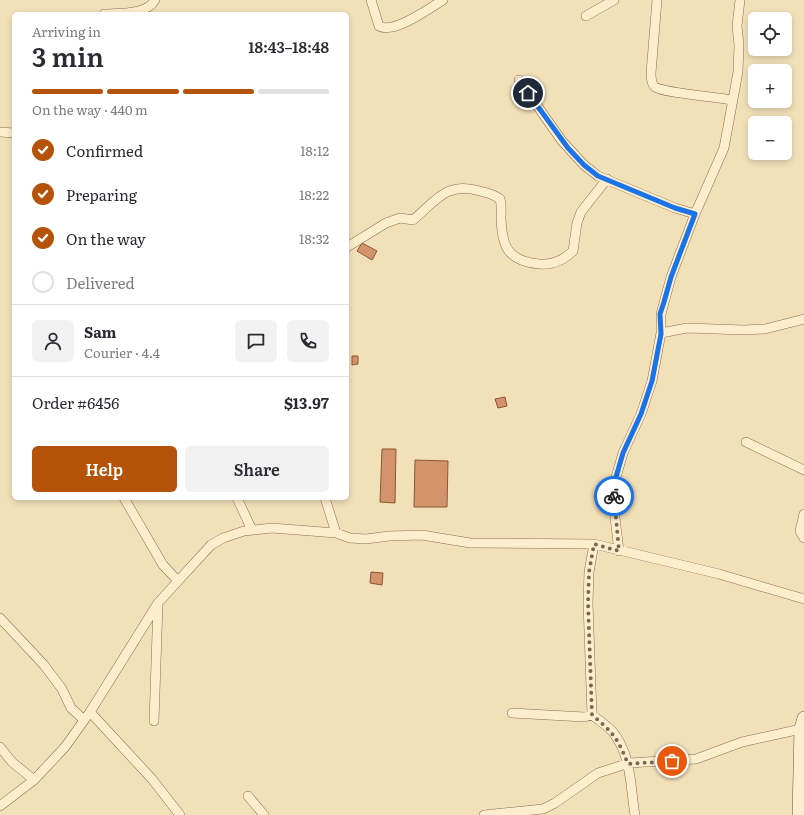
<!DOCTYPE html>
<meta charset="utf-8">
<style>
body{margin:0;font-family:Literata,serif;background:#f2f2f3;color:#2b2b33;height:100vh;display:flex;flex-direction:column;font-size:15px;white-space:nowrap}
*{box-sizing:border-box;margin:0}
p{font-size:13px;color:#7c7c81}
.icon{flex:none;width:22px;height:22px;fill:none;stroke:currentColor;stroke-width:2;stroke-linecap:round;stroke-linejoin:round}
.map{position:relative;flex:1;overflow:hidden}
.drawer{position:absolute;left:12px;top:12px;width:337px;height:488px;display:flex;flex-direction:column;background:#fff;border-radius:6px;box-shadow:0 2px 6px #0003}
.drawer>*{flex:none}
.controls{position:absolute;left:748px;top:12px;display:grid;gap:8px}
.controls a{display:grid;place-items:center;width:44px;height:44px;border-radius:6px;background:#fff;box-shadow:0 2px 6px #0003;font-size:20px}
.pin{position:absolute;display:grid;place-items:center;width:34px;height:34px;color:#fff;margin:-17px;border:2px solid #fff;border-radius:50%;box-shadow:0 1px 4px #0007}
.courier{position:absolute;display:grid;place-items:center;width:40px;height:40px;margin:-20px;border:3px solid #1a73e8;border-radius:50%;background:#fff;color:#222;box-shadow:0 1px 5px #0007}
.overview em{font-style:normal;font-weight:600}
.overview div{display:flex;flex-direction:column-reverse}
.overview{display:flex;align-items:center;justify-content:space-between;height:68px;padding:0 20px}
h1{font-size:26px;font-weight:600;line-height:30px}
.bar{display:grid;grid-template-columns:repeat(4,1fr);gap:6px 4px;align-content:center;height:48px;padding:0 20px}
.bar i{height:5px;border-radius:3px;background:#e1e1e2}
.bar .active{background:#b45309}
.bar p{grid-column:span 4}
.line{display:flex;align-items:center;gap:10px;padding:0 20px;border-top:1px solid #e1e1e2}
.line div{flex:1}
.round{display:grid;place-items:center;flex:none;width:42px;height:42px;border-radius:6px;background:#f2f2f3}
ol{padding:0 20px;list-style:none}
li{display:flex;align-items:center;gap:12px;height:44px}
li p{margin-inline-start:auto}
li .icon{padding:4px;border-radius:50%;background:#b45309;color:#fff;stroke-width:4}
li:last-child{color:#7c7c81}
li i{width:22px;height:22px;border:2px solid #e1e1e2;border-radius:50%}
.button{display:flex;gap:8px;margin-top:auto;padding:8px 20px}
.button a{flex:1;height:46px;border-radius:6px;background:#b45309;color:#fff;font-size:16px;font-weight:600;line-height:46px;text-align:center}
.button a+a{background:#f2f2f3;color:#2b2b33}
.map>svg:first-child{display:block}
.building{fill:#d4946b;stroke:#8b5636}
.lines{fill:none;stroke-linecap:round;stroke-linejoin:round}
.street-casing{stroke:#8a6f52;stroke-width:10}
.secondary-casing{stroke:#6b4f36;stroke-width:14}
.street{stroke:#fcedcd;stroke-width:9}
.secondary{stroke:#fcedcd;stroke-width:13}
.done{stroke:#786851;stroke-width:4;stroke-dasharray:0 7.2}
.route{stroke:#1a73e8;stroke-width:5}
</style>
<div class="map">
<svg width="804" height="815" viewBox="0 0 804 815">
<rect width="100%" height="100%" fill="#f2e0b9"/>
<path class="building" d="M362,243L377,251L372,260L357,251Z
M352,356H358V364L352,365Z
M505,397L507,406L498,408L495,399Z
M382,449H396L395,503L380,502Z
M415,460L448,461L447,507H414Z
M371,572L383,573L382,585L370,583Z"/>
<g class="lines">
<g class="street-casing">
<path id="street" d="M371,0L379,26C393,35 430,8 443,0
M657,0L651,73C651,77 651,84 655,87C664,93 717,97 731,100
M104,14C119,13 147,15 155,0
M586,16L614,0
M519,80L562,141L584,165L598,176L675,208L695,214
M0,132L14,133
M347,247L386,223L400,218L413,220C436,201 446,181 480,191C487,193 494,194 500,199C502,205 501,212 501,218C502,247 508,261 539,264C552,265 563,261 573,251L577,223L581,212L607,179
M661,333L687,328L744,330L765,329L804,319
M746,442L804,470
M124,498L163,565L178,581
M237,498L252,530
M325,498L336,533
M804,514L800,531L804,538
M619,551L615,518L614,484L623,453L641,414L652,381L661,333V314L671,277L695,214L724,148L738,72L739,45L737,26L740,0
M0,618L44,665L62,689L71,708L84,720
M90,712L152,779L180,815
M512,713L584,717L592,715
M592,715L588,603L589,572L594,544
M592,715C599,720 606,725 612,731C632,755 630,786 635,815
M154,721L158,604
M0,747L12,762L34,780
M248,796L264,815
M0,806L34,780L65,747L90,712L158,603L178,581L211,545L223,538L244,531L272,528L336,533L350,538L366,539L389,536L422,535L470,543L594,544L719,574L804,599
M484,815L543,809L555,803L598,773L629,763L696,759L742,742L801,729"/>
</g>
<g class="secondary-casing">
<path id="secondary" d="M799,815L801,729L804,718"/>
</g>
<use href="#street" class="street"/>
<use href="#secondary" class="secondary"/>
</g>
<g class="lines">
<path class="done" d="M614,496L619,551L594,544L589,572L588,603L592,715C613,732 618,739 628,764L672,761"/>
<path class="route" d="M528,93L568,148L584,165L598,176L675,208L695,214L671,277L664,302L660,314L661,334L652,381L641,414L623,453L614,484V496"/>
</g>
</svg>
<div class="controls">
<a><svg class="icon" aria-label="locate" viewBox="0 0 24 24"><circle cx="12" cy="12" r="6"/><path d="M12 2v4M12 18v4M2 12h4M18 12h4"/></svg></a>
<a>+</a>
<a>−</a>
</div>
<div class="pin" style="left:672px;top:761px;background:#ea580c"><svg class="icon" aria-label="bag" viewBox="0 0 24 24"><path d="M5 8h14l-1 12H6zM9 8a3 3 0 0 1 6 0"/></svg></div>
<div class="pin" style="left:528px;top:93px;background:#1f2937"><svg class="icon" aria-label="home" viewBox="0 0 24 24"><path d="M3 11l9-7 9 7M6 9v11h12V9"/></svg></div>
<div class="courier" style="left:614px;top:496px"><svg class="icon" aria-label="bike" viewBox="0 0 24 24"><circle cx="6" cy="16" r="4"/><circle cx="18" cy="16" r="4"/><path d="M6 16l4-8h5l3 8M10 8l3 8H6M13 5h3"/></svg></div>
<section class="drawer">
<div class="overview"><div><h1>3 min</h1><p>Arriving in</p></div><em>18:43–18:48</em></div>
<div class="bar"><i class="active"></i><i class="active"></i><i class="active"></i><i></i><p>On the way · 440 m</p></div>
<ol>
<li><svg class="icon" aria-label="check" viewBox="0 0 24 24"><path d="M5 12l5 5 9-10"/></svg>Confirmed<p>18:12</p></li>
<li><svg class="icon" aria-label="check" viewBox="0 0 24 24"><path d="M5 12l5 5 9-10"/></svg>Preparing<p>18:22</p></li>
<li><svg class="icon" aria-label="check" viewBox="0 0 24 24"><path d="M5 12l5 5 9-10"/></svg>On the way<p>18:32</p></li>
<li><i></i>Delivered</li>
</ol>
<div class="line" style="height:72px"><a class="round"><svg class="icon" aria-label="person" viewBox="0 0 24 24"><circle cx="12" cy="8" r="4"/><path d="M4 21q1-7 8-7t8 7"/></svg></a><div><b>Sam</b><p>Courier · 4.4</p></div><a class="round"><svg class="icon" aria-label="chat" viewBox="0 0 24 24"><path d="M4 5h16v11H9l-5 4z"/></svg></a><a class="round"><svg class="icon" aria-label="phone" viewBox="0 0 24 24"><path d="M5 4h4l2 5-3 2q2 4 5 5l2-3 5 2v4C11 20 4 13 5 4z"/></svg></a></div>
<div class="line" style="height:52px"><div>Order #6456</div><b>$13.97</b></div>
<div class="button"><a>Help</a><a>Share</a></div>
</section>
</div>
